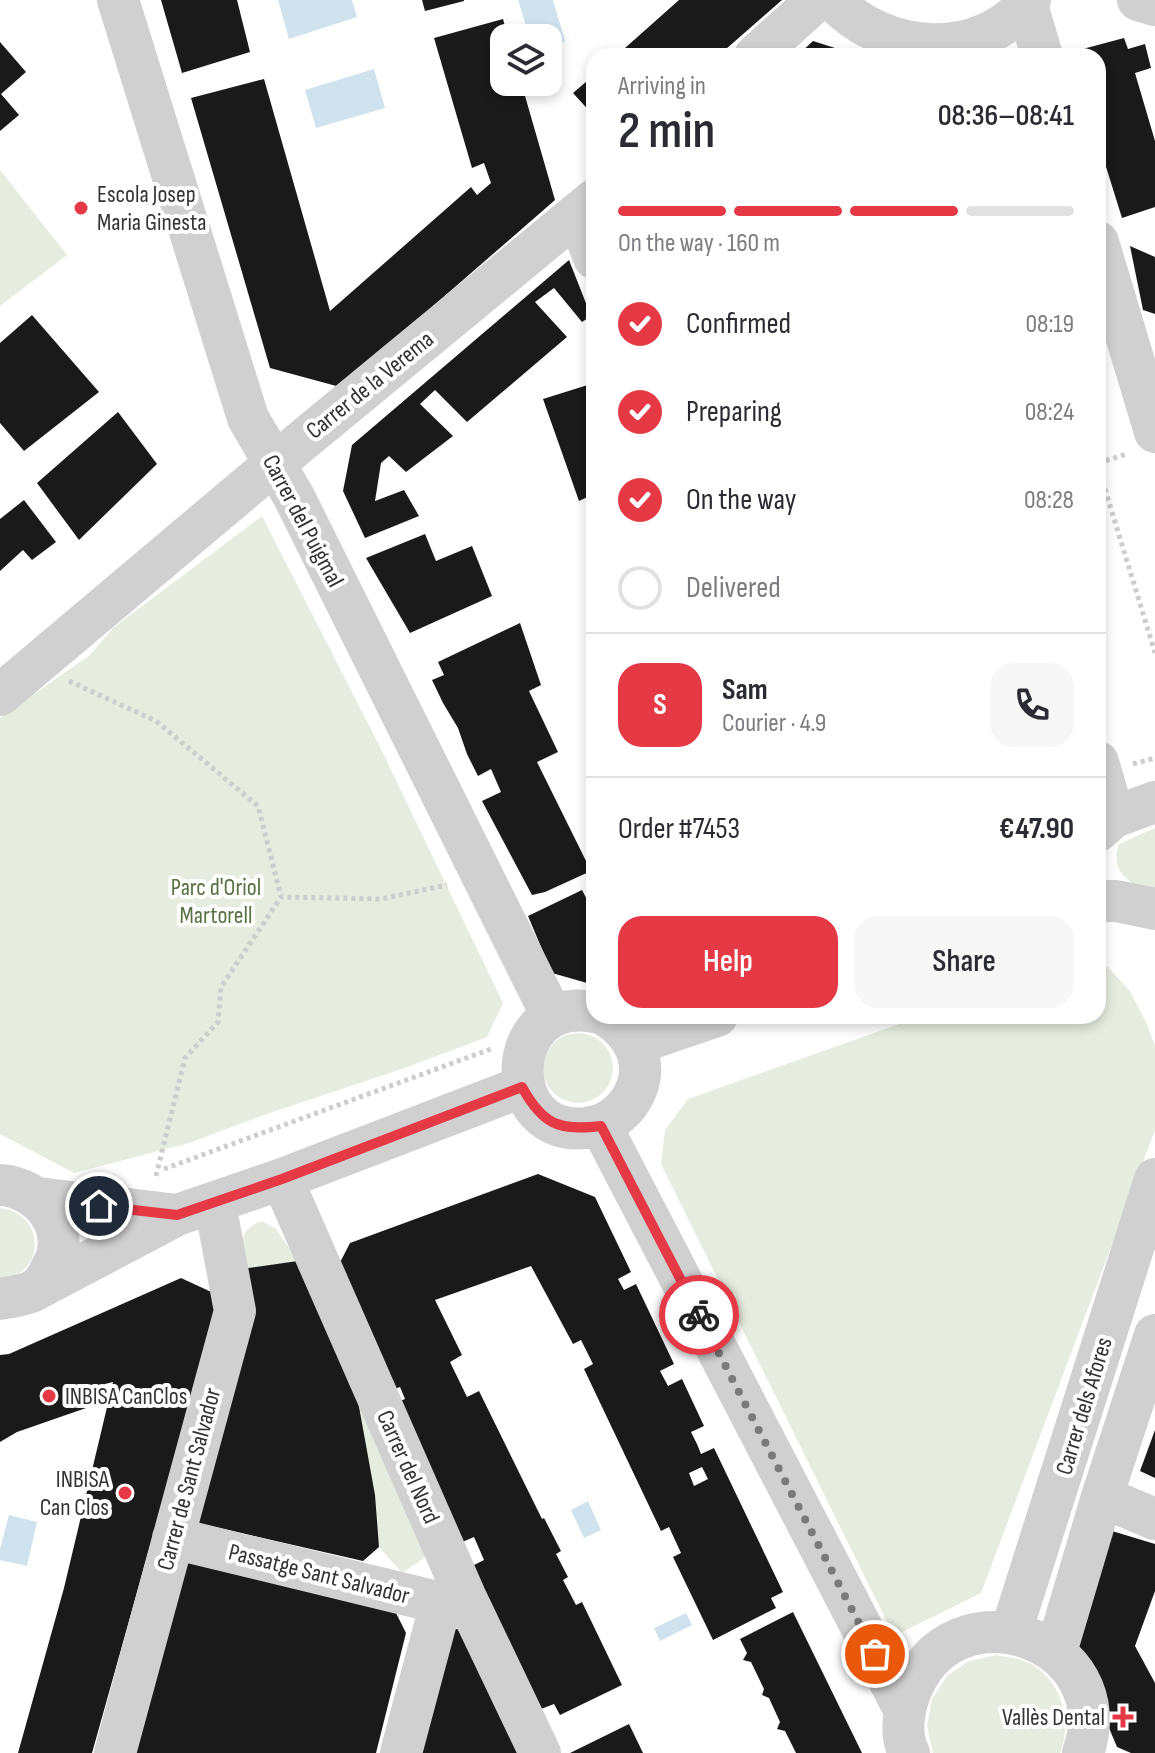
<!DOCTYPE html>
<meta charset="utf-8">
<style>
body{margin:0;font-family:"Sofia Sans Condensed",sans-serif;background:#f7f7f7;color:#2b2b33;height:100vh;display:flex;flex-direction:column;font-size:30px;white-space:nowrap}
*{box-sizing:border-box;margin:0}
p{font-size:26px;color:#7c7c81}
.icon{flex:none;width:44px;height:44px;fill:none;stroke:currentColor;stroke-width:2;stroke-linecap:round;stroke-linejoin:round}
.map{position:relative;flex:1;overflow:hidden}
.drawer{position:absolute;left:586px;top:48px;width:520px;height:976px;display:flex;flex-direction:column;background:#fff;border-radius:24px;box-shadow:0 4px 12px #0003}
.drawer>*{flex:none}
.fabs{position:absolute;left:490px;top:24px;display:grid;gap:16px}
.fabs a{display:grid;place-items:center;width:72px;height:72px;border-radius:16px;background:#fff;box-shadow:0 4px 12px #0003;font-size:40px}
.pin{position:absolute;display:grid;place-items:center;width:68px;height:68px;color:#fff;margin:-34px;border:4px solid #fff;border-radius:50%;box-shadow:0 2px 8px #0007}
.courier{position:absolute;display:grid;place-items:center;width:80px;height:80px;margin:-40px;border:6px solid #e63946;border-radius:50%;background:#fff;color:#222;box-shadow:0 2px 10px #0007}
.head em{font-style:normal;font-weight:600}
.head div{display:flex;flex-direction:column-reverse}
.head{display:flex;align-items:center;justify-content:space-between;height:136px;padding:0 32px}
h1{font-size:52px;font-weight:600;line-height:60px}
.bar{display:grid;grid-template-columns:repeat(4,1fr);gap:12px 8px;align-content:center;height:96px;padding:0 32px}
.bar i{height:10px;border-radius:6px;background:#e1e1e2}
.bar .current{background:#e63946}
.bar p{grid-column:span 4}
.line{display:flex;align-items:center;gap:20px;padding:0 32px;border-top:2px solid #e1e1e2}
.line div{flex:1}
.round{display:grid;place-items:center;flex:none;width:84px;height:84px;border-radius:24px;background:#f7f7f7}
ol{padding:0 32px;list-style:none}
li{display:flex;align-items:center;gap:24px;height:88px}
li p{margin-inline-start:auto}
li .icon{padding:8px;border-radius:50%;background:#e63946;color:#fff;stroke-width:4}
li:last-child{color:#7c7c81}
li i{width:44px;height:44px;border:4px solid #e1e1e2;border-radius:50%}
.action{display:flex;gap:16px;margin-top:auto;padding:16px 32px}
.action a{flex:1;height:92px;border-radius:24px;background:#e63946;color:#fff;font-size:32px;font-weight:600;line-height:92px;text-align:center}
.action a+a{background:#f7f7f7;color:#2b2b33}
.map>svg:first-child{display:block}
.green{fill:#e6ecdf}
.water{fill:#cfe2ee}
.building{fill:#1a1a1a;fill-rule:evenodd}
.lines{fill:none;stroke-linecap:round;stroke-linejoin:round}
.path{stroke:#cdcdcd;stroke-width:5;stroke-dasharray:4 4;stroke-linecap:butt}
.minor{stroke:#d0d0d0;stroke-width:42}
.done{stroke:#7a7a7a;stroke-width:8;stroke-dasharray:0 14.4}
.route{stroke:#e63946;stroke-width:10}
.poi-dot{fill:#e63946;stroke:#fff;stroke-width:3}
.labels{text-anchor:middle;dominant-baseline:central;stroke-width:8;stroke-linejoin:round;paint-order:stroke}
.poi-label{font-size:24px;fill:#333;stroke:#fff;text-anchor:start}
.street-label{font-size:24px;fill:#333;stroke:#fff}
.park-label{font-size:24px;fill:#56703f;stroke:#fff}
</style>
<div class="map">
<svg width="1155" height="1753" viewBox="0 0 1155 1753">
<rect width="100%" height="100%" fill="#fff"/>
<path class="green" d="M0,170L67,255L0,306Z
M262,516L381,749L503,1003L487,1037L405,1068L264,1115L189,1143L74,1173L0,1134V718L90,655L113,628Z
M1155,828V894C1131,885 1109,873 1119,844Z
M1098,964L1107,966L1130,991L1146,1022L1155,1046V1130L981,1593L894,1636L661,1164L665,1130L688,1099L922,1016H1098Z
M543 1068a35 35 0 1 1 70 0a35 35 0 1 1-70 0Z
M0,1208C46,1213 47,1275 0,1279Z
M262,1221L276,1229L298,1261L248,1268C242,1246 236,1230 262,1221Z
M359,1405L427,1556L402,1573L379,1547Z
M996,1655C1004,1657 1013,1657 1021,1660C1059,1672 1074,1718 1060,1753H933L927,1726L932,1699L947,1676L969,1661Z"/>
<path class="water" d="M278,0H352L357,17L289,39Z
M518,0H553L565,41L548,48V38H530Z
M374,69L385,108L316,128L305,90Z
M588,1501L601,1530L584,1538L571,1510Z
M9,1515L37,1522L27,1566L0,1560V1549Z
M686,1613L692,1625L660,1641L654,1628Z"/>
<path class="building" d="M161,0H237L250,52L182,73Z
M422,0H464V1L425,11Z
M679,0H782L718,56H616Z
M503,19L508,38H504V82H521L555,200L340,387L270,368L191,98L264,79L330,311L471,187L477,195L491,183L484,163L472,168L434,38Z
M1124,38L1128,49L1145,44L1151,68L1135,73L1155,141V207L1122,218L1098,141V56H1079V50Z
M813,41L857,55V56H797Z
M0,42L26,72L1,94L19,115L0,131Z
M594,75V116L573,93Z
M1130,246L1155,257V314L1143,310Z
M569,260L591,316L582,322L554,288L535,302L567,337L467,422L435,390L420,404L453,436L406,472L389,456L381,463L375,501L404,490L419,516L365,538L343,491L352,445Z
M32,315L99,392L24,451L0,423V343Z
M594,383V494L579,501L543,399Z
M118,412L157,464L79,540L37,483Z
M24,500L56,542L32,560L23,550L0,571V519Z
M425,534L436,561L472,546L492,596L410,633L366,558Z
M520,623L541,685L529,691L558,752L537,762L591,871L545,892L532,895L482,801L501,792L491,769L478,776L467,754L458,728L443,703L432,680L444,675L438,662Z
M582,890L594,913V985L552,973L528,916Z
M538,1174L595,1197L631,1272L618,1279L624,1290L636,1284L674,1364L660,1371L668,1386L682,1379L704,1426L691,1432L697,1444L701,1454L714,1448L783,1592L771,1598L776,1608L713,1640L673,1557L681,1553L669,1527L661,1531L584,1369L593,1364L581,1340L573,1344L531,1266L435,1300L462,1355L450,1362L467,1397L479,1391L542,1519L544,1518L561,1551L556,1554L568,1577L563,1580L576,1605L582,1602L622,1685L560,1715L554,1704L541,1709L472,1566L484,1560L474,1537L460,1543L393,1404L405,1399L400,1387L387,1392L332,1278L350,1243ZM702,1467L708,1479L694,1486L689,1473Z
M298,1261L352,1368L375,1495L379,1547L363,1561L189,1521L242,1311L248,1268Z
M181,1278L220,1296L92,1753H18L64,1588L113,1382L105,1384L89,1407L17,1432L0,1442V1355L9,1354Z
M1155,1430V1478L1140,1471Z
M1112,1531L1155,1544V1591L1135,1646L1155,1683V1753H1131L1117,1747L1076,1649Z
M182,1550L390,1601L406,1633L376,1753H127Z
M793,1612L862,1753H796L785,1731L777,1729L780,1722L769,1698L762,1695L764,1689L751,1662L743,1660L747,1653L740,1639Z
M444,1625L472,1634L529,1753H412Z
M629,1724L643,1753H570Z"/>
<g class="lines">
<path class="path" d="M1098,463L1127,454
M1098,466L1155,653
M69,681L156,721L258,806L281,897
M1133,764L1155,758
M164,1169L491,1049
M156,1176L185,1058L218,1022L221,987L281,897L381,899L447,885"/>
<path class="minor" d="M118,0L248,418L294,497L552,1016
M833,0C884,55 980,63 1030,0
M1138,0L1155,5
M1027,5L1042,56
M755,56L817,0
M578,214L594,258
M1098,242L1155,432
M0,695L274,464L594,200
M1098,762L1114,817
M1098,831L1114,817L1155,802
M1098,901H1116L1155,909
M594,1012C501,995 499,1139 587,1128C605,1125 617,1118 628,1104C652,1070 638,1036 606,1016
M635,1044L717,1016
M601,1126L904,1709
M282,1179L465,1596L540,1753
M0,1185C41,1187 74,1230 51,1269C47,1278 40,1288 31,1292C21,1296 10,1297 0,1299
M38,1198L177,1215
M33,1291L177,1215L282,1179L522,1087
M1102,1497L1155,1519
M173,1538L441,1603L465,1596
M1011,1632L1155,1179
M1056,1652L1102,1497L1155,1335
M115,1753L235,1311L215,1204
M401,1753L441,1603
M909,1753C900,1736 903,1711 910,1693C952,1579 1123,1640 1083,1753"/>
</g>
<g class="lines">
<path class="done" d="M699,1315L875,1654"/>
<path class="route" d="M99,1206L177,1215L282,1179L522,1087C543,1125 559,1131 601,1126L699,1315"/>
</g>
<g class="poi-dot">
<circle cx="81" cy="208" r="8"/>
<circle cx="49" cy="1396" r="8"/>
<circle cx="125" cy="1493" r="8"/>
<path d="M1119 1705h8v8h8v8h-8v8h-8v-8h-8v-8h8z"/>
</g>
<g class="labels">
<g class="poi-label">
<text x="97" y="194">Escola Josep<tspan x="97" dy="28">Maria Ginesta</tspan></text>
<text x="65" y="1396">INBISA CanClos</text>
<text x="109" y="1479" text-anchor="end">INBISA<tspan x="109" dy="28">Can Clos</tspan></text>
<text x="1105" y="1717" text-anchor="end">Vallès Dental</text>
</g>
<g class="street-label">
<text transform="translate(370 385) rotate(-39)">Carrer de la Verema</text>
<text transform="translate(303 521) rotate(62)">Carrer del Puigmal</text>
<text transform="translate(1084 1406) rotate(-73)">Carrer dels Afores</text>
<text transform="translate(408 1467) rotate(66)">Carrer del Nord</text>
<text transform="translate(189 1479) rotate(-75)">Carrer de Sant Salvador</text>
<text transform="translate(319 1574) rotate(14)">Passatge Sant Salvador</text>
</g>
<g class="park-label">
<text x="216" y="887">Parc d'Oriol<tspan x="216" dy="28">Martorell</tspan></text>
</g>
</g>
</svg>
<div class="fabs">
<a><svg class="icon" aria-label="layers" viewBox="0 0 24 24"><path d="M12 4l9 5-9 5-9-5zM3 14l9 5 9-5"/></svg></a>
</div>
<div class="pin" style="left:875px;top:1654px;background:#ea580c"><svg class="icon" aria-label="bag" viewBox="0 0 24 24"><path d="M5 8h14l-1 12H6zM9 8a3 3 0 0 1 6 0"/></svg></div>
<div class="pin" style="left:99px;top:1206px;background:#1f2937"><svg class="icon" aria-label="home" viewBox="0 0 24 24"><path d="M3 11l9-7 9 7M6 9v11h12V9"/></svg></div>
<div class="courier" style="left:699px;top:1315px"><svg class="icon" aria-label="bike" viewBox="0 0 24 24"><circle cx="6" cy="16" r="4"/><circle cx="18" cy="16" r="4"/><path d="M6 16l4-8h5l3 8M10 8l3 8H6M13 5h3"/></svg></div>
<section class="drawer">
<div class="head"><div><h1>2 min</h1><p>Arriving in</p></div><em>08:36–08:41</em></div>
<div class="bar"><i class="current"></i><i class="current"></i><i class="current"></i><i></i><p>On the way · 160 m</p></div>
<ol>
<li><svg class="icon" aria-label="check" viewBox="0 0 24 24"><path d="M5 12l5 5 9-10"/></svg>Confirmed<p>08:19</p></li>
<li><svg class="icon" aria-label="check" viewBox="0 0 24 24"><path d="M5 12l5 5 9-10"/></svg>Preparing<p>08:24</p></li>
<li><svg class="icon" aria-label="check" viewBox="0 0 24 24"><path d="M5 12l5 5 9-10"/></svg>On the way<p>08:28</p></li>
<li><i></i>Delivered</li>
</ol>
<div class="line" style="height:144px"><b class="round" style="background:#e63946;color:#fff">S</b><div><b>Sam</b><p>Courier · 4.9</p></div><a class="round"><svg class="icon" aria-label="phone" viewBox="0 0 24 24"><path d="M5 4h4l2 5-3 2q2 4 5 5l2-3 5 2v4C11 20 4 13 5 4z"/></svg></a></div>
<div class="line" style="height:104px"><div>Order #7453</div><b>€47.90</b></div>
<div class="action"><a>Help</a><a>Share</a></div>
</section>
</div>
